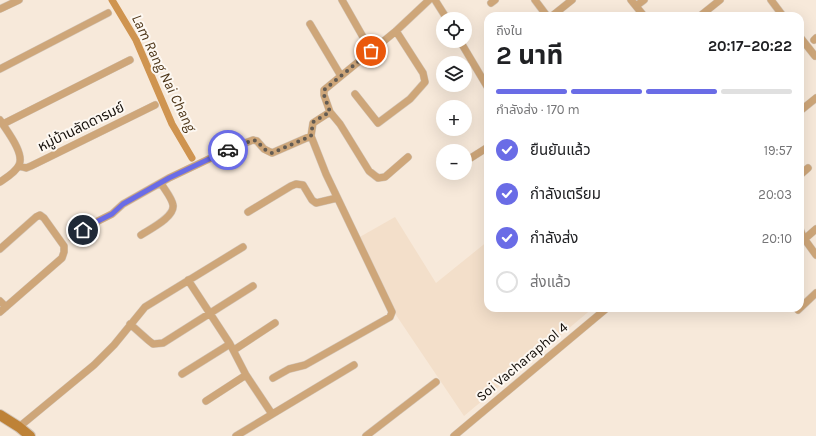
<!DOCTYPE html>
<html lang="th">
<meta charset="utf-8">
<style>
body{margin:0;font-family:Karla,"Noto Sans Thai",sans-serif;background:#f2f2f2;color:#202124;height:100vh;display:flex;flex-direction:column;font-size:15px;white-space:nowrap}
*{box-sizing:border-box;margin:0}
p{font-size:13px;color:#757577}
.icon{flex:none;width:22px;height:22px;fill:none;stroke:currentColor;stroke-width:2;stroke-linecap:round;stroke-linejoin:round}
.map{position:relative;flex:1;overflow:hidden}
.sheet{position:absolute;left:484px;top:12px;width:320px;height:300px;display:flex;flex-direction:column;background:#fff;border-radius:12px;box-shadow:0 4px 16px #0002}
.sheet>*{flex:none}
.tools{position:absolute;left:436px;top:12px;display:grid;gap:8px}
.tools a{display:grid;place-items:center;width:36px;height:36px;border-radius:50%;background:#fff;box-shadow:0 4px 16px #0002;font-size:20px}
.pin{position:absolute;display:grid;place-items:center;width:34px;height:34px;color:#fff;margin:-17px;border:2px solid #fff;border-radius:50%;box-shadow:0 1px 4px #0007}
.courier{position:absolute;display:grid;place-items:center;width:40px;height:40px;margin:-20px;border:3px solid #6a6ce6;border-radius:50%;background:#fff;color:#222;box-shadow:0 1px 5px #0007}
.head em{font-style:normal;font-weight:700}
.head div{display:flex;flex-direction:column-reverse}
.head{display:flex;align-items:center;justify-content:space-between;height:68px;padding:0 12px}
h1{font-size:26px;font-weight:700;line-height:30px}
.bar{display:grid;grid-template-columns:repeat(4,1fr);gap:6px 4px;align-content:center;height:48px;padding:0 12px}
.bar i{height:5px;border-radius:3px;background:#e0e0e0}
.bar .current{background:#6a6ce6}
.bar p{grid-column:span 4}
ol{padding:0 12px;list-style:none}
li{display:flex;align-items:center;gap:12px;height:44px}
li p{margin-inline-start:auto}
li .icon{padding:4px;border-radius:50%;background:#6a6ce6;color:#fff;stroke-width:4}
li:last-child{color:#757577}
li i{width:22px;height:22px;border:2px solid #e0e0e0;border-radius:50%}
.map>svg:first-child{display:block}
.built{fill:#f3dfca}
.lines{fill:none;stroke-linecap:round;stroke-linejoin:round}
.canal{stroke:#cf9450;stroke-width:7}
.street-casing{stroke:#d3c6b9;stroke-width:8}
.secondary-casing{stroke:#d3c6b9;stroke-width:12}
.street{stroke:#cea679;stroke-width:7}
.secondary{stroke:#be8237;stroke-width:10}
.done{stroke:#635b52;stroke-width:4;stroke-dasharray:0 7.2}
.route{stroke:#6a6ce6;stroke-width:5}
.labels{text-anchor:middle;dominant-baseline:central;stroke-width:4;stroke-linejoin:round;paint-order:stroke}
.street-label{font-size:14px;fill:#130e09;stroke:#fdf8f2}
.water-label{font-size:15px;font-style:italic;fill:#4c3416;stroke:#fdf8f2}
</style>
<div class="map">
<svg width="816" height="436" viewBox="0 0 816 436">
<rect width="100%" height="100%" fill="#f7e9da"/>
<path class="built" d="M395,217L436,283L488,241V308H593L464,416L396,315L358,238Z"/>
<g class="lines">
<path class="canal" d="M112,0L136,40L172,124L192,158"/>
<g class="street-casing">
<path id="street" d="M342,0L371,51
M435,0L447,19
M535,0L547,16
M631,0L644,16
M771,0L783,16
M491,3L495,0
M636,6L644,0
M0,9L19,0
M552,16L572,0
M700,16L720,0
M310,24L341,76
M800,37L815,56
M814,40L816,38
M460,41L488,88
M0,69L108,13
M355,94L378,123L410,99L425,82L423,73L396,31
M800,111L816,98
M0,120C6,130 25,153 19,165C16,172 6,178 0,182
M3,124L130,60
M408,157L385,177L378,178L369,171L340,124L330,112L324,95V90L396,31L429,0
M466,161L488,147
M19,166L26,168L31,166L155,105
M800,175L808,168
M248,212L291,186L296,184L303,185L312,200L316,203L337,198
M800,229L803,237L816,255
M141,235C150,229 175,217 173,205C172,198 164,189 161,183
M72,238L94,223L112,214L123,204L169,178L232,148L253,140L257,141L264,149L272,153L311,136
M800,243L816,229
M0,249L36,217L40,215L44,218L64,246V252L62,258L0,312
M188,280L230,344L246,375L272,414
M0,301L6,307
M798,310L816,293
M130,324L148,340L153,344L163,343L253,286
M234,350L275,323
M182,374L230,344
M273,378L289,369L305,365L390,317L392,312L326,174L311,136L313,123L330,112
M206,401L246,375
M19,427L94,365L114,345L145,307L243,247
M236,436L354,365
M366,436L436,382
M454,436L607,308"/>
</g>
<g class="secondary-casing">
<path id="secondary" d="M0,415L19,427L30,436"/>
</g>
<use href="#street" class="street"/>
<use href="#secondary" class="secondary"/>
</g>
<g class="lines">
<path class="done" d="M228,150L253,140L257,141L264,149L272,153L311,136L313,122L330,112L324,95V90L371,51"/>
<path class="route" d="M83,230L94,223L112,214L123,204L169,178L228,150"/>
</g>
<g class="labels">
<g class="street-label">
<text transform="translate(81 127) rotate(-26)">หมู่บ้านลัดดารมย์</text>
<text transform="translate(522 362) rotate(-40)">Soi Vacharaphol 4</text>
</g>
<g class="water-label">
<text transform="translate(164 73) rotate(64)">Lam Rang Nai Chang</text>
</g>
</g>
</svg>
<div class="tools">
<a><svg class="icon" aria-label="locate" viewBox="0 0 24 24"><circle cx="12" cy="12" r="6"/><path d="M12 2v4M12 18v4M2 12h4M18 12h4"/></svg></a>
<a><svg class="icon" aria-label="layers" viewBox="0 0 24 24"><path d="M12 4l9 5-9 5-9-5zM3 14l9 5 9-5"/></svg></a>
<a>+</a>
<a>−</a>
</div>
<div class="pin" style="left:371px;top:51px;background:#ea580c"><svg class="icon" aria-label="bag" viewBox="0 0 24 24"><path d="M5 8h14l-1 12H6zM9 8a3 3 0 0 1 6 0"/></svg></div>
<div class="pin" style="left:83px;top:230px;background:#1f2937"><svg class="icon" aria-label="home" viewBox="0 0 24 24"><path d="M3 11l9-7 9 7M6 9v11h12V9"/></svg></div>
<div class="courier" style="left:228px;top:150px"><svg class="icon" aria-label="car" viewBox="0 0 24 24"><path d="M5 17H2v-5l4-1 3-4h7l3 4 3 1v5h-3M9 17h6M6 11h13"/><circle cx="7" cy="17" r="2"/><circle cx="17" cy="17" r="2"/></svg></div>
<section class="sheet">
<div class="head"><div><h1>2 นาที</h1><p>ถึงใน</p></div><em>20:17–20:22</em></div>
<div class="bar"><i class="current"></i><i class="current"></i><i class="current"></i><i></i><p>กำลังส่ง · 170 m</p></div>
<ol>
<li><svg class="icon" aria-label="check" viewBox="0 0 24 24"><path d="M5 12l5 5 9-10"/></svg>ยืนยันแล้ว<p>19:57</p></li>
<li><svg class="icon" aria-label="check" viewBox="0 0 24 24"><path d="M5 12l5 5 9-10"/></svg>กำลังเตรียม<p>20:03</p></li>
<li><svg class="icon" aria-label="check" viewBox="0 0 24 24"><path d="M5 12l5 5 9-10"/></svg>กำลังส่ง<p>20:10</p></li>
<li><i></i>ส่งแล้ว</li>
</ol>
</section>
</div>
